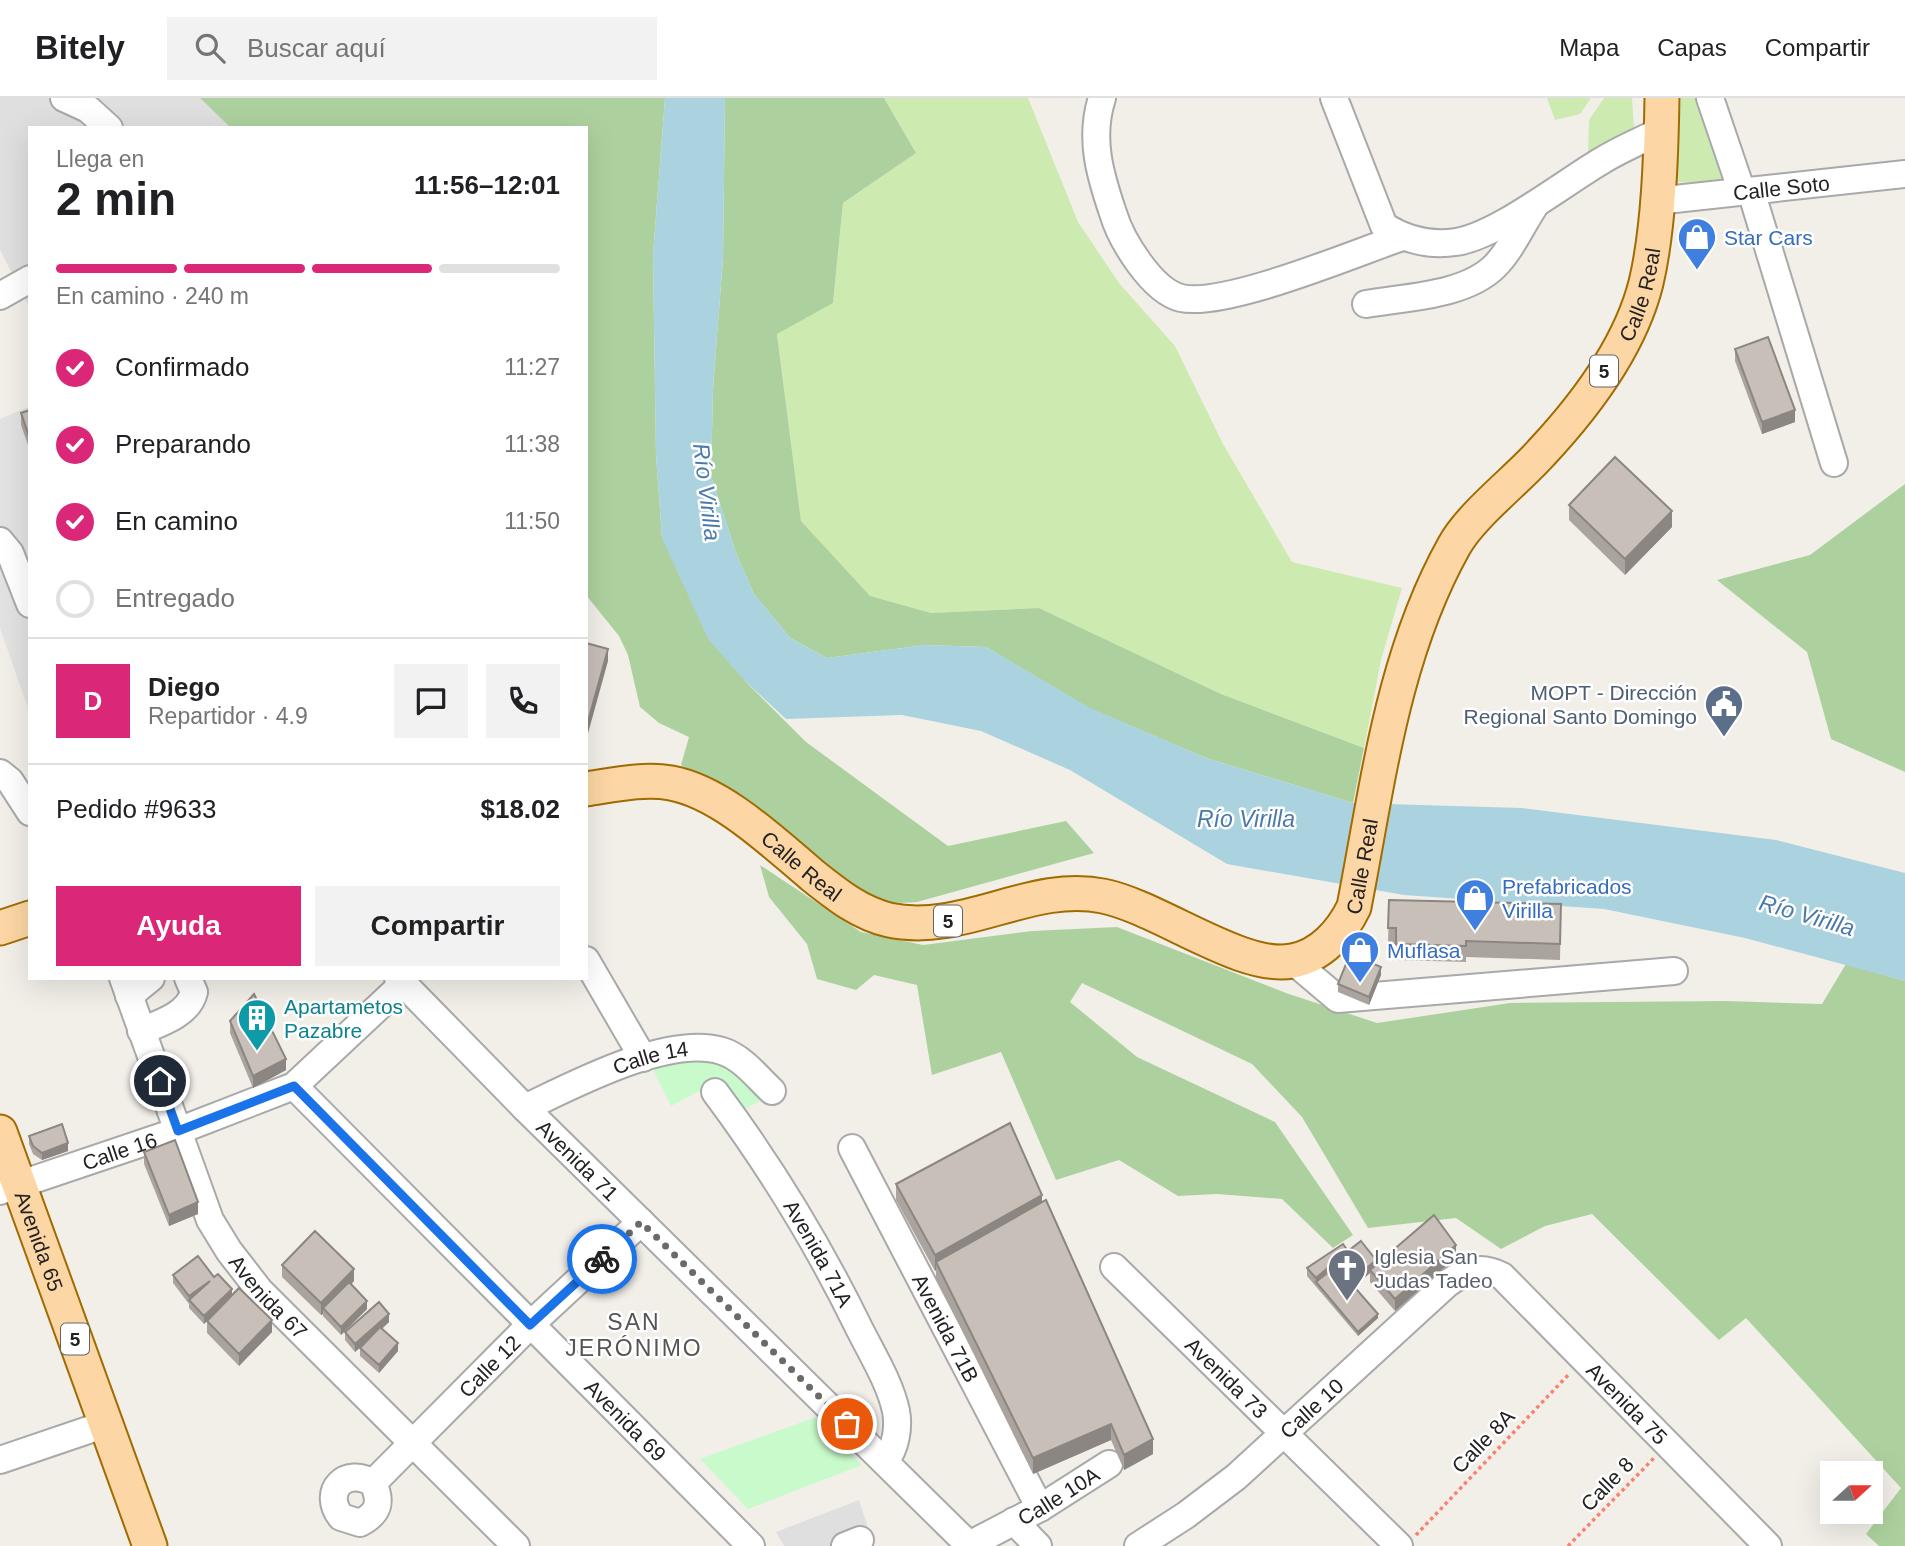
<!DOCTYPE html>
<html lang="es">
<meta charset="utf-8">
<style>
body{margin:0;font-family:Helvetica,sans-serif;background:#f2f2f2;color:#202124;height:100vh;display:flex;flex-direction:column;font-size:26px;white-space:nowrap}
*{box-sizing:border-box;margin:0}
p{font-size:23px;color:#757577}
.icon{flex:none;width:38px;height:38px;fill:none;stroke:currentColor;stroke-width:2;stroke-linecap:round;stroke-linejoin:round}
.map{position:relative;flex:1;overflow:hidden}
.side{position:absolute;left:28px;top:28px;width:560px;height:854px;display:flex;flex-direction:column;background:#fff;border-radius:0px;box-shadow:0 7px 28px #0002}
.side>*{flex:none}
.needle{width:46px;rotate:69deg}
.tools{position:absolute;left:1820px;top:1363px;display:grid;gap:14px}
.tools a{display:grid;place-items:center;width:63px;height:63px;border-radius:0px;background:#fff;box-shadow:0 7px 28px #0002;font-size:35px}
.pin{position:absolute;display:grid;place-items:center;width:60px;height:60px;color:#fff;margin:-30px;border:4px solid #fff;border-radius:50%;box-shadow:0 2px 7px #0007}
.courier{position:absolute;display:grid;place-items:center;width:70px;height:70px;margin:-35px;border:5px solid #1a73e8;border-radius:50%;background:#fff;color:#222;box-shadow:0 2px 9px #0007}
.overview em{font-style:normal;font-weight:700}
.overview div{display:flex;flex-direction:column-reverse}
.overview{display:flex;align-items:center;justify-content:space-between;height:119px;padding:0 28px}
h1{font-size:46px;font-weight:700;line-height:52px}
.bar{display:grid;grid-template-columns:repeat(4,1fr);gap:10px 7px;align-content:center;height:84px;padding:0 28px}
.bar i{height:9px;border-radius:5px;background:#e0e0e0}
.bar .current{background:#db2777}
.bar p{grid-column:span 4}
.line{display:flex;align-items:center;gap:18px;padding:0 28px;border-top:2px solid #e0e0e0}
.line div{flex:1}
.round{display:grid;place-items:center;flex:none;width:74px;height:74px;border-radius:0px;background:#f2f2f2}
ol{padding:0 28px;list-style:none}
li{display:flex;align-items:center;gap:21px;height:77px}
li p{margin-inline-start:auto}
li .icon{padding:7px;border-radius:50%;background:#db2777;color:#fff;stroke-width:4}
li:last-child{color:#757577}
li i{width:38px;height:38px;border:4px solid #e0e0e0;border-radius:50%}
.action{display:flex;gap:14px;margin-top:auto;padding:14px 28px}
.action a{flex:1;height:80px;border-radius:0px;background:#db2777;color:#fff;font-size:28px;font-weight:700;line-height:80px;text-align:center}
.action a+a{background:#f2f2f2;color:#202124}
header{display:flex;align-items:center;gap:42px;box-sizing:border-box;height:98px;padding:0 35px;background:#fff;border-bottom:2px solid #e0e0e0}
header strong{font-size:33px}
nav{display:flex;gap:38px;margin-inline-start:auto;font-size:24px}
.search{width:490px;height:63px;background:#f2f2f2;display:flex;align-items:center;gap:18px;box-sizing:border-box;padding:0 24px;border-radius:0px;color:#757577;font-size:26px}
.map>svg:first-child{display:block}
.residential{fill:#e0dfdf}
.grass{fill:#cdebb0}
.forest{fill:#add19e}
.park{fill:#c8facc}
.parking{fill:#e2e2e2}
.water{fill:#aad3df}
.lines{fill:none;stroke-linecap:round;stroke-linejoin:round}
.minor-casing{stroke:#a9a9a9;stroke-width:30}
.major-casing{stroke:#a06b00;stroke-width:37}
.path{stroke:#fa8072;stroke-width:3.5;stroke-dasharray:3.5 3.5;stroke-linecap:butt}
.minor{stroke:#fff;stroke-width:26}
.major{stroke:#fcd6a4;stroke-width:33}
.wall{fill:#aba49e}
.shaded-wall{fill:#8b8681}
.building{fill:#c7bfb8;stroke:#8b8681;stroke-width:2}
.done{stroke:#6b6a68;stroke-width:7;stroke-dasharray:0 12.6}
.route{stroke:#1a73e8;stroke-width:9}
.labels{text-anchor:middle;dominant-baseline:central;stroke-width:5;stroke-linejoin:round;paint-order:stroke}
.shield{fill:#fff;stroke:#646464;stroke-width:2}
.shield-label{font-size:19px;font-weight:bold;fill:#222}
.street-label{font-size:21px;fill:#222;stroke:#fff}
.shop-label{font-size:21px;fill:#366cbe;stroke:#fff;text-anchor:start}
.service-label{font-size:21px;fill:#4e5e75;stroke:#fff;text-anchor:end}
.culture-label{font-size:21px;fill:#0d838f;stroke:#fff;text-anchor:start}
.worship-label{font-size:21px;fill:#5b616d;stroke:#fff;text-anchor:start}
.water-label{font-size:23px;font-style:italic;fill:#4a7aab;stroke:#fff}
.neighbourhood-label{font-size:23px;letter-spacing:2px;fill:#555;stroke:#fff}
</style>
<header>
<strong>Bitely</strong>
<div class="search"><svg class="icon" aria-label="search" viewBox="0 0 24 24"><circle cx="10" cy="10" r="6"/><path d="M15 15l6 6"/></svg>Buscar aquí</div>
<nav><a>Mapa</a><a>Capas</a><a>Compartir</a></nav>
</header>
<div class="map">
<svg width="1905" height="1448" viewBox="0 0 1905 1448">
<rect width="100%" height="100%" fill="#f2efe9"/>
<path class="residential" d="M0,0H200L231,30H30V210L0,152Z
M859,1402L874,1448H784L776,1434Z"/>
<path class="grass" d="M884,0H1028L1078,124L1119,185L1175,248L1223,346L1292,464L1402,490L1381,562L1364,650L1221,596L1039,510L931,515L869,498L801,423L777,235L833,205L843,105L916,55Z
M1547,0H1591L1580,16L1555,22Z
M1604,0H1632L1634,30L1602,51L1588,56L1589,22Z
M1681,0H1699L1727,85L1675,84Z"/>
<path class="forest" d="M200,0H665L653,157L656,357L662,440L745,583L806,644L948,748L1066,723L1094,755L917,804C894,806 876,804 855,793L724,689L681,667L689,639L659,625L640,609L628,557L619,538L586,497V30H231Z
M725,0H884L916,55L843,105L833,205L777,236L801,423L870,498L931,515L1039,510L1221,596L1364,650L1353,705L1206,660L1089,610L986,549L925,547L827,560L790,540L754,496L736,455L711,378L713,290L723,160Z
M1905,386V674L1831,641L1807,554L1717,482L1810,457Z
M760,767L861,834L923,847L1032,833L1117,829L1286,895L1377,925L1510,905L1726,903L1822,906L1846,866L1905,883V1448H1879L1866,1436L1901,1390L1746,1220L1719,1242L1592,1116L1545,1128L1501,1151L1456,1120L1368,1130L1302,1019L1252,966L1082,885L1070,904L1137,959L1275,1024L1353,1137L1333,1150L1282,1101L1217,1096L1178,1098L1119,1062L1056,1082L1001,954L932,977L917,887L874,877L856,892L817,881L807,846L769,799Z"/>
<path class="park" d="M720,961L770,998L739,1014L699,993L671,1008L650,966Z
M816,1319L862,1367L748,1411L700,1361Z"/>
<path class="parking" d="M30,308V324L21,327L30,353V616L0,530V321Z"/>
<path class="water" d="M665,0H725L723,160L713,290L711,378L736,455L754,496L790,540L827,560L925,547L986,549L1090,610L1206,660L1353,705L1522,710L1776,742L1905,775V883L1745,840L1604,811L1404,797L1227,766L1070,672L981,633L902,617L786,621L745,583L708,541L662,440L656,357L653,157Z"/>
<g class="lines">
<g class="minor-casing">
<g id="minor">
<path d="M64,0L88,11L109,30"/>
<path d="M1102,0C1089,40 1100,77 1113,115C1121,142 1152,193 1181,200C1225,210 1355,155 1402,139"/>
<path d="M1334,0L1384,128C1406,142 1430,148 1456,144C1497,138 1565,84 1603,62C1621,51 1642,42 1661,33"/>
<path d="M1710,0L1742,94"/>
<path d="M1751,93L1834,365"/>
<path id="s1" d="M1656,103L1905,76"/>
<path d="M0,198L30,181"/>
<path d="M1366,206C1406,199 1465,198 1495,168C1511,152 1522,127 1534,109"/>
<path d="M0,443L10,455L30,506"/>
<path d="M0,675L10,683L30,714"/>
<path d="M586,862L643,960"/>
<path d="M1293,863L1338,901L1674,873"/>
<path id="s2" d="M123,880L210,1122L229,1153L260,1193L516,1448"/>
<path id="s3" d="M398,880L525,1010L970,1448"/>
<path d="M129,898L151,880"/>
<path d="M141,933C161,925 189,916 194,894L188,880"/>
<path id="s4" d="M294,988L751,1448"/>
<path id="s5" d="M715,994C771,1069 818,1146 859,1230C872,1256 890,1285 896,1313C899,1329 896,1350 885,1363"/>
<path id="s6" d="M525,1010C573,987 669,936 722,953C742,959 758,980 772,993"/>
<path id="s7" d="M852,1050L1040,1410"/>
<path id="s8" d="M0,1093L178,1033L294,988L403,886"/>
<path id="s9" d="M1114,1169L1399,1448"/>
<path d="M0,1362L106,1326"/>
<path id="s10" d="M373,1385C382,1404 379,1415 360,1425L341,1419C321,1393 346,1368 373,1385L530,1227L641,1124"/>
<path d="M1014,1423L1038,1448"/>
<path id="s11" d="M969,1447L1040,1410L1109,1366"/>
<path d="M845,1448L860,1442"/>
<path id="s12" d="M1138,1448L1186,1417L1236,1379L1448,1185C1467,1172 1481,1167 1502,1178L1768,1448"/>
</g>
</g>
<g class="major-casing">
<g id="major">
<path id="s13" d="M586,691C613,687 644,680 671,685C721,694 774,745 812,777C836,796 859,815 889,822C963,838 1031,783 1103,798C1158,809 1242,873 1292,863C1321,858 1342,834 1354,809C1378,686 1392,559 1454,448C1471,417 1516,383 1541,355C1585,308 1630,249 1646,185C1659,130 1661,57 1662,0"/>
<path d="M0,830L30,820"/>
<path id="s14" d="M0,1034L150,1448"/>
</g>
</g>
<path class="path" d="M1416,1437L1570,1275
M1568,1448L1654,1360"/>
<use href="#minor" class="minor"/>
<use href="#major" class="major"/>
</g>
<path class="wall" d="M1735,251L1795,324L1762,336L1735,263Z
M30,312V353L21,327V315Z
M1569,407L1672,429L1625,477L1569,422Z
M1389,802L1561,806L1560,862L1466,859V864L1396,862V846H1388Z
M1381,877L1369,907L1338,894V886Z
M230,923L286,972L253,990L230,935Z
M29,1038L68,1053L42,1062L33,1056L29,1046Z
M144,1054L198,1116L169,1128L144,1066Z
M896,1086L1042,1105L1153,1356L1124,1372L1111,1342L1033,1376L936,1180V1172L935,1173L896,1102Z
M1348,1153L1376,1167L1456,1159L1395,1213L1370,1184V1175L1355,1188L1338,1168L1337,1169L1378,1220L1358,1238L1307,1178V1170Z
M282,1167L354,1183L351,1186L367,1211L341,1237L323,1218V1216L321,1217L282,1179Z
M173,1177L214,1179L232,1197L272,1234L239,1268L207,1235V1223L209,1221L204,1226L189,1210V1206L173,1185Z
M389,1224L382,1231L398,1253L379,1275L360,1258V1250L364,1246L355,1254L345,1242V1234Z"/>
<path class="shaded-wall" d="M1795,312V324L1762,336V324Z
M1672,413V429L1625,477V461Z
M608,551V563L587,639V627Z
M1381,869V877L1369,907V899Z
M286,961V972L253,990V978Z
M68,1045V1053L42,1062V1055Z
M1042,1097V1113L936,1164V1172L935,1173V1157Z
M198,1104V1116L169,1128V1117Z
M1456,1147V1159L1395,1213V1201Z
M1338,1161V1168L1318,1186L1316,1184V1188V1180Z
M1376,1162V1170L1370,1172V1175L1355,1188V1180Z
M354,1171V1183L326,1213L323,1210V1216L321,1217V1205Z
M210,1183L189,1202V1206V1198Z
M232,1191V1199L204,1226V1218Z
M367,1203V1211L341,1237V1229Z
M389,1216V1224L355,1254V1246Z
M1378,1216V1220L1358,1238V1234Z
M272,1222V1234L239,1268V1256Z
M398,1245V1253L379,1275V1267Z
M1111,1326V1342L1033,1376V1360Z
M1153,1341V1356L1124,1372V1357Z"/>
<path class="building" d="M1768,239L1795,312L1762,324L1735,251Z
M30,312V341L21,315Z
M1615,359L1672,413L1625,461L1569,407Z
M586,545L608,551L587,627L586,626Z
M1389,802L1561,806L1560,846L1466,843V848L1396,846V830H1388Z
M1350,856L1381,869L1369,899L1338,886Z
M254,896L286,961L253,978L230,923Z
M1010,1025L1042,1097L935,1157L896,1086Z
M62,1026L68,1045L42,1055L33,1048L29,1038Z
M175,1042L198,1104L169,1117L144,1054Z
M1046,1102L1153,1341L1124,1357L1111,1326L1033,1360L936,1164Z
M1434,1117L1456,1147L1395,1201L1370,1172Z
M315,1133L354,1171L321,1205L282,1167Z
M1361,1143L1376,1162L1355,1180L1338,1161L1316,1180L1307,1170L1343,1146L1348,1153Z
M198,1158L214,1179L218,1176L232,1191L204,1218L189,1202L210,1183L189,1198L173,1177Z
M1336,1168L1378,1216L1358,1234L1316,1184Z
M349,1184L367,1203L341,1229L323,1210Z
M239,1190L272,1222L239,1256L207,1223Z
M379,1204L389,1216L355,1246L345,1234Z
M380,1229L398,1245L379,1267L360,1250Z"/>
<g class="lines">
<path class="done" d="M602,1161L641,1124L847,1326"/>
<path class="route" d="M160,983L178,1033L294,988L530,1227L602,1161"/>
</g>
<defs>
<g id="shop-pin" transform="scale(2.0125)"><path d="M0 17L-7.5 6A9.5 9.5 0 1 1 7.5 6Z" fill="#3f7fe0" stroke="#fff"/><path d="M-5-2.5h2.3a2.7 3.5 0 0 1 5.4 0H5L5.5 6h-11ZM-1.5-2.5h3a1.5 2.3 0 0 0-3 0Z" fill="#fff"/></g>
<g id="civic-pin" transform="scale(2.0125)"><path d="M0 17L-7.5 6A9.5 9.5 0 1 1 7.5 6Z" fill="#5c6f8a" stroke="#fff"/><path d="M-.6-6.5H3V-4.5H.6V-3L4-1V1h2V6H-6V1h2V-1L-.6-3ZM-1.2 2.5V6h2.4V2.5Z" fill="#fff"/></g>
<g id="building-pin" transform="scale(2.0125)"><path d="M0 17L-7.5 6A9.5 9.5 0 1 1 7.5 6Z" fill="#0f9aa8" stroke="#fff"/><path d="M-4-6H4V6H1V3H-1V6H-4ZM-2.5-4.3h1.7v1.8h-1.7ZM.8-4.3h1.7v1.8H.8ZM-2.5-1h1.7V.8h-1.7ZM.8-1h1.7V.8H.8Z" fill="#fff"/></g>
<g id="church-pin" transform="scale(2.0125)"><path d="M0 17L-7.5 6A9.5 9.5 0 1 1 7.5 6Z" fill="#6b7280" stroke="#fff"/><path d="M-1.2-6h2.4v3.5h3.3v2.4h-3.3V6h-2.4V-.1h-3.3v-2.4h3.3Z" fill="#fff"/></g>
</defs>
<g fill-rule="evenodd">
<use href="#shop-pin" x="1697" y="139"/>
<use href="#civic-pin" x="1724" y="606"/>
<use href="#shop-pin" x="1475" y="800"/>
<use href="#shop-pin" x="1360" y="852"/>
<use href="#building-pin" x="257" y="920"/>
<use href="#church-pin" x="1347" y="1170"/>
</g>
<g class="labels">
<g class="shield">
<rect x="1590" y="257.5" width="28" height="31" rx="5"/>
<rect x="934" y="807.5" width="28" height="31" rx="5"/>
<rect x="61" y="1225.5" width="28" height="31" rx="5"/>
</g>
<g class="shield-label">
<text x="1604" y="273">5</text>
<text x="948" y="823">5</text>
<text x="75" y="1241">5</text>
</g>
<g class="street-label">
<text stroke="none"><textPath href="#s1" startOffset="126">Calle Soto</textPath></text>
<text stroke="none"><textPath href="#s13" startOffset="1544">Calle Real</textPath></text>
<text stroke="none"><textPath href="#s13" startOffset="242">Calle Real</textPath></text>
<text stroke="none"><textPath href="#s13" startOffset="892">Calle Real</textPath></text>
<text stroke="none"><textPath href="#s6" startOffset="136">Calle 14</textPath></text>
<text stroke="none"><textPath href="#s8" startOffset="126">Calle 16</textPath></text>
<text stroke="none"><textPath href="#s3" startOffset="256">Avenida 71</textPath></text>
<text stroke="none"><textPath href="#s14" startOffset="116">Avenida 65</textPath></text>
<text stroke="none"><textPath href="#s5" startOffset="192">Avenida 71A</textPath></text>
<text stroke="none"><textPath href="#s2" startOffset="354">Avenida 67</textPath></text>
<text stroke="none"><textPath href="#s7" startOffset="203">Avenida 71B</textPath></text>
<text stroke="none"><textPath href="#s10" startOffset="306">Calle 12</textPath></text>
<text stroke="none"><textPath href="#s9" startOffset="158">Avenida 73</textPath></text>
<text stroke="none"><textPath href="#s12" startOffset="644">Avenida 75</textPath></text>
<text stroke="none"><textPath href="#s12" startOffset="222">Calle 10</textPath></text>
<text stroke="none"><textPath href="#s4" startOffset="471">Avenida 69</textPath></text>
<text transform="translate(1483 1343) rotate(-46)">Calle 8A</text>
<text transform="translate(1607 1386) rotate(-46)">Calle 8</text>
<text stroke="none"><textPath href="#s11" startOffset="102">Calle 10A</textPath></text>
</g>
<g class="shop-label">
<text x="1724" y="139">Star Cars</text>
<text x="1502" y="788">Prefabricados<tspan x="1502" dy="24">Virilla</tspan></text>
<text x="1387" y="852">Muflasa</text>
</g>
<g class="service-label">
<text x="1697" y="594">MOPT - Dirección<tspan x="1697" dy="24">Regional Santo Domingo</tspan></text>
</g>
<g class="culture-label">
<text x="284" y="908">Apartametos<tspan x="284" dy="24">Pazabre</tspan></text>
</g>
<g class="worship-label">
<text x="1374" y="1158">Iglesia San<tspan x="1374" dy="24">Judas Tadeo</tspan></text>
</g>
<g class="water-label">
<text transform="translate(707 394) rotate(83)">Río Virilla</text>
<text x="1246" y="721">Río Virilla</text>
<text transform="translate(1807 817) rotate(16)">Río Virilla</text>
</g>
<g class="neighbourhood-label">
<text x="634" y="1224">SAN<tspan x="634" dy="26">JERÓNIMO</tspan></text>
</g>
</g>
</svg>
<div class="tools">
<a><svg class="needle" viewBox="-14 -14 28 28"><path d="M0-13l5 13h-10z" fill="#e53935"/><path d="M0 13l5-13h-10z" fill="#757577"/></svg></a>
</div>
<div class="pin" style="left:847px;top:1326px;background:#ea580c"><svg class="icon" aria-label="bag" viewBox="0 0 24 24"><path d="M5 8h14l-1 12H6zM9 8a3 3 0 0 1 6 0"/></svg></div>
<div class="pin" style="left:160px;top:983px;background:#1f2937"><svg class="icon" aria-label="home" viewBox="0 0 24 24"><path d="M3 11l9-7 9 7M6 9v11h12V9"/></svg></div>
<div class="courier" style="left:602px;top:1161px"><svg class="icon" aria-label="bike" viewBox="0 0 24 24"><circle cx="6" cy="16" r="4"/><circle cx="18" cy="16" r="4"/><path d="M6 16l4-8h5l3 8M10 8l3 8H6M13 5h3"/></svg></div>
<section class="side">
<div class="overview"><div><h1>2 min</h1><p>Llega en</p></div><em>11:56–12:01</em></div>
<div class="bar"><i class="current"></i><i class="current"></i><i class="current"></i><i></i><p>En camino · 240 m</p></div>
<ol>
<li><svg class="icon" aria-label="check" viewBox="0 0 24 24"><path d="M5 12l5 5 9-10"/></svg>Confirmado<p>11:27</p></li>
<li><svg class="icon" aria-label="check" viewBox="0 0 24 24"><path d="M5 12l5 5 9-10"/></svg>Preparando<p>11:38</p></li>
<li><svg class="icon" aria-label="check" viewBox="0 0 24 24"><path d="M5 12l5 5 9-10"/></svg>En camino<p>11:50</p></li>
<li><i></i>Entregado</li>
</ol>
<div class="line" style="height:126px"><b class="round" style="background:#db2777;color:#fff">D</b><div><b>Diego</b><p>Repartidor · 4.9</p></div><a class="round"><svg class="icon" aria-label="chat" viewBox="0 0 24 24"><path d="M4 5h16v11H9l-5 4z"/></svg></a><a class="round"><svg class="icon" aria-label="phone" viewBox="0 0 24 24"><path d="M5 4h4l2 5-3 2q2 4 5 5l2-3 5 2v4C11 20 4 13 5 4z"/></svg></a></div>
<div class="line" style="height:91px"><div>Pedido #9633</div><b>$18.02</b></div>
<div class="action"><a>Ayuda</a><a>Compartir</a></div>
</section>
</div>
